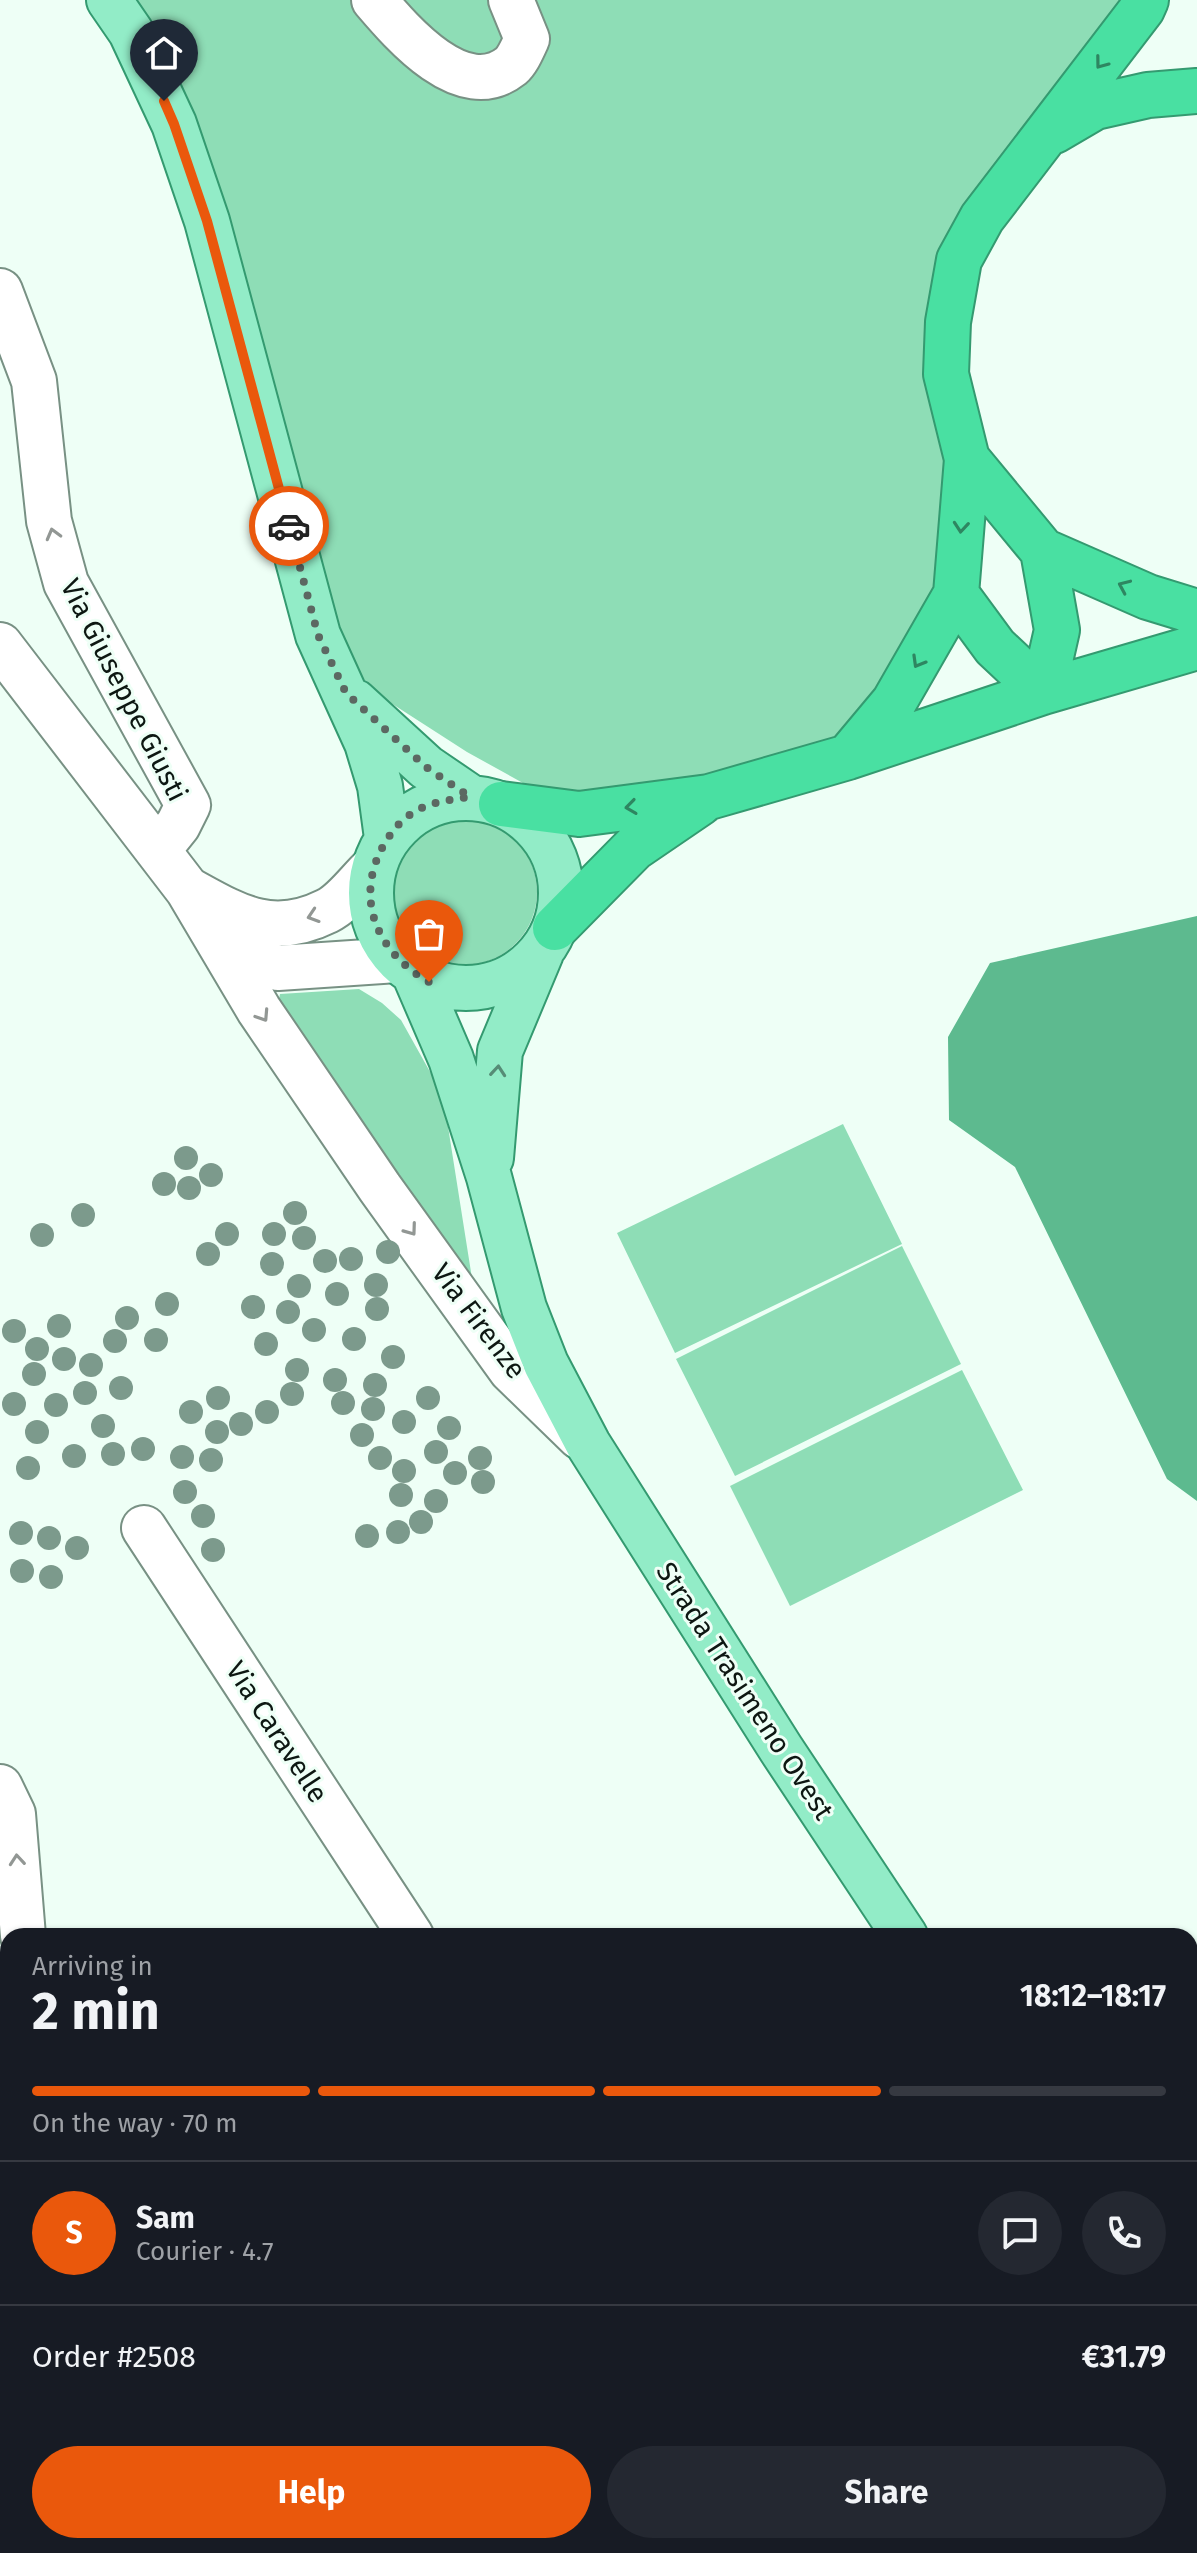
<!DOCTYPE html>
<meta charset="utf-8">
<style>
body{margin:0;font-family:"Fira Sans",sans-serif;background:#242831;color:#f1f3f6;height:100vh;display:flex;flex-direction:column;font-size:30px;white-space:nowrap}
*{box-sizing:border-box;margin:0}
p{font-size:26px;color:#9ea1a6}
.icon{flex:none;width:44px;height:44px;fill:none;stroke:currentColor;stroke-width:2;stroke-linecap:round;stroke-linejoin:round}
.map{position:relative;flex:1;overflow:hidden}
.details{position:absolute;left:0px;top:1928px;width:1198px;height:626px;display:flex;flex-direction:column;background:#171b24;border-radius:24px 24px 0 0;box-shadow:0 2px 6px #0004}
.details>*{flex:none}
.pin{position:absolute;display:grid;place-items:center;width:68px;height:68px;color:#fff;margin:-82px -34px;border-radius:50% 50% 50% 0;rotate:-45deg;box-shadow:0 0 8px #0007}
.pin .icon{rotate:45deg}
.courier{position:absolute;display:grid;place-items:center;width:80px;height:80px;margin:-40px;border:6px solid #ea580c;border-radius:50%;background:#fff;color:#222;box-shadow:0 2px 10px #0007}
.summary em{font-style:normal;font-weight:700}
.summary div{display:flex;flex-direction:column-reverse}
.summary{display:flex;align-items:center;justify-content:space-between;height:136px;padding:0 32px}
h1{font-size:52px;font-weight:700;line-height:60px}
.bar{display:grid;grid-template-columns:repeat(4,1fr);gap:12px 8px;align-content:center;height:96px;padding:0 32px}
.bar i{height:10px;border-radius:6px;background:#363941}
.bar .current{background:#ea580c}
.bar p{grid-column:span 4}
.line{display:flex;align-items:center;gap:20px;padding:0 32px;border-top:2px solid #363941}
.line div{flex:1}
.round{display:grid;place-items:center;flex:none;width:84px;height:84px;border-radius:42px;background:#242831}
.button{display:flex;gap:16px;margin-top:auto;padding:16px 32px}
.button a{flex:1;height:92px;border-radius:48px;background:#ea580c;color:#fff;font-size:32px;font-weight:700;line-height:92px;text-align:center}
.button a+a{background:#242831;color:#f1f3f6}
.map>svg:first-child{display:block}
.green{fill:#8eddb6}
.water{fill:#5dba8f}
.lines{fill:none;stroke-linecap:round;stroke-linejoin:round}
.minor-casing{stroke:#789184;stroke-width:48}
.major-casing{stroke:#349a70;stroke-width:48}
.highway-casing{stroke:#349a70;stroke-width:48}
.minor{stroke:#fff;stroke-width:44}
.major{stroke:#92ecc7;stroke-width:44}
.highway{stroke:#49e0a2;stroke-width:44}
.tree{fill:#7c9a8c}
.oneway{stroke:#2e8661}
.oneway2{stroke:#929794}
.oneway3{stroke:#568c76}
.done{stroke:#5c6862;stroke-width:8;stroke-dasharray:0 14.4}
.route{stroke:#ea580c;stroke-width:10}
.labels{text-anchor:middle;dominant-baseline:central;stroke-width:6;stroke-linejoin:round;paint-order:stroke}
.street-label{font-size:28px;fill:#0d1712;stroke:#eefff6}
</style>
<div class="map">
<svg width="1197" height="2553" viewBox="0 0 1197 2553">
<rect width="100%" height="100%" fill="#eefff6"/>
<path class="green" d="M109,0H1141L959,260L956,594L848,757L579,814L467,752L380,696L318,635L207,221Z
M391 892a73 73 0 1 1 146 0a73 73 0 1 1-146 0Z
M359,989L382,1003L401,1020L443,1095L474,1291L277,1009L280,994Z
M843,1124L902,1244L675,1353L617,1233Z
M902,1246L961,1364L735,1476L676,1359Z
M962,1370L1023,1490L790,1606L730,1486Z"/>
<path class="water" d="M1197,916V1501L1167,1479L1015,1167L949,1120L948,1037L990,963Z"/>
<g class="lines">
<g class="minor-casing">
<path id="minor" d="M374,0C403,34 463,104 511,66C518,60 523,47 527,39L511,0
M0,291L34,381L49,521L66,583L188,805L178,825L158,850
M0,645L188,890L259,1010L380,1188L511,1370L580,1437
M191,891C238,917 273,938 327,911C344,903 359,881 373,868
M224,949L278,968L397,960
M144,1528L411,1936
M0,1787L13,1814L23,1936
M1190,2227L1197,2242
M0,2466L8,2460
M737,2546L753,2553"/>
</g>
<g class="major-casing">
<path id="major" d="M109,0L131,32L174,124L207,221L318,635L367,743L380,786L387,838
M355,702L426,767L470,797
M371 893a95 95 0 1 1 190 0a95 95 0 1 1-190 0Z
M414,973L451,1059L489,1177L524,1308L546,1364L588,1444L781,1749L905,1936
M491,1158L500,1051L541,953
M1190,2384L1197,2395"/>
</g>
<g class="highway-casing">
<path id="highway" d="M1054,131L1095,107L1148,95L1197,91
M967,459L1043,551L1148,597L1197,612
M956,594L995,647L1043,692
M1043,692L1057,630L1043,551
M848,757L894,702L956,594L967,459L946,374L948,322L959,260L982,218L1142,9L1146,0
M501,804L579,814L709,797L848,757L1043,692L1197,647
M555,928L634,848L700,803"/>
</g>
<use href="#minor" class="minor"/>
<use href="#major" class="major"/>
<use href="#highway" class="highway"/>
</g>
<g class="tree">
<circle cx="186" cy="1158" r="12"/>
<circle cx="211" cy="1175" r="12"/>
<circle cx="164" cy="1184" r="12"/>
<circle cx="189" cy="1188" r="12"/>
<circle cx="295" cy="1213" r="12"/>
<circle cx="83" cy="1215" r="12"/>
<circle cx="227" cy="1234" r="12"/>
<circle cx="274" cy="1234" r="12"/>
<circle cx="42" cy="1235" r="12"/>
<circle cx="304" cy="1238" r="12"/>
<circle cx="388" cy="1252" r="12"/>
<circle cx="208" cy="1254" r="12"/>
<circle cx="351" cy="1259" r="12"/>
<circle cx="325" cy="1261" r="12"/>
<circle cx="272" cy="1264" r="12"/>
<circle cx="376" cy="1285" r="12"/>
<circle cx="299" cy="1286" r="12"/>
<circle cx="337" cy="1294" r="12"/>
<circle cx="167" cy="1304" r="12"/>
<circle cx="253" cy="1307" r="12"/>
<circle cx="377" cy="1309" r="12"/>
<circle cx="288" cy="1312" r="12"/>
<circle cx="127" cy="1318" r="12"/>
<circle cx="59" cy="1326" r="12"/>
<circle cx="314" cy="1330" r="12"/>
<circle cx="14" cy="1331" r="12"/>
<circle cx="354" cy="1339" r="12"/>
<circle cx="156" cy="1340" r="12"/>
<circle cx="115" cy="1341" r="12"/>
<circle cx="266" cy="1344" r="12"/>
<circle cx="37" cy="1349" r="12"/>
<circle cx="393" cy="1357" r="12"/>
<circle cx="64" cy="1359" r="12"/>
<circle cx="91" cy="1365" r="12"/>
<circle cx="297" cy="1370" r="12"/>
<circle cx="34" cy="1374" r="12"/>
<circle cx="335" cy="1380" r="12"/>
<circle cx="375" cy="1385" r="12"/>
<circle cx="121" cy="1388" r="12"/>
<circle cx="85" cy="1393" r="12"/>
<circle cx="292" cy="1394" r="12"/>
<circle cx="218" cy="1398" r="12"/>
<circle cx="428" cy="1398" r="12"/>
<circle cx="343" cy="1403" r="12"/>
<circle cx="14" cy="1404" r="12"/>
<circle cx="56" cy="1405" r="12"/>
<circle cx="373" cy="1409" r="12"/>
<circle cx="191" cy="1412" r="12"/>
<circle cx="267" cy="1412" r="12"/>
<circle cx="404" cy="1422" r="12"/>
<circle cx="241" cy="1424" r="12"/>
<circle cx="103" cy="1426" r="12"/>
<circle cx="449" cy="1428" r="12"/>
<circle cx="37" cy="1432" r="12"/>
<circle cx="217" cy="1432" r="12"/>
<circle cx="362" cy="1435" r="12"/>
<circle cx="143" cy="1449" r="12"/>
<circle cx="436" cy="1452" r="12"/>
<circle cx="113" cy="1454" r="12"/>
<circle cx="74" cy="1456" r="12"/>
<circle cx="182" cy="1457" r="12"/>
<circle cx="380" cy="1458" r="12"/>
<circle cx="480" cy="1458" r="12"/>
<circle cx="211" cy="1460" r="12"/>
<circle cx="28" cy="1468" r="12"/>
<circle cx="404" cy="1471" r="12"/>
<circle cx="455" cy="1473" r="12"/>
<circle cx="483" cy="1482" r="12"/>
<circle cx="185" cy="1492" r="12"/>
<circle cx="401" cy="1495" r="12"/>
<circle cx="436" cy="1501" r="12"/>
<circle cx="203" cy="1516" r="12"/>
<circle cx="421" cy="1522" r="12"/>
<circle cx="398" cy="1532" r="12"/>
<circle cx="21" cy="1533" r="12"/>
<circle cx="367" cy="1536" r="12"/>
<circle cx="49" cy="1538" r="12"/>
<circle cx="77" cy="1548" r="12"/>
<circle cx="213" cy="1550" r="12"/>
<circle cx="22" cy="1571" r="12"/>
<circle cx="51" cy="1577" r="12"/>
</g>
<defs><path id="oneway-chevron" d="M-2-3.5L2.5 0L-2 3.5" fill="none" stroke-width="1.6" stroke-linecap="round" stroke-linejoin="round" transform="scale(2)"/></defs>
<g class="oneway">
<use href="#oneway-chevron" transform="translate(1101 63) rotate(127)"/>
<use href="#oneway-chevron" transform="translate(961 527) rotate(95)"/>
<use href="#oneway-chevron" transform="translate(1124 586) rotate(-156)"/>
<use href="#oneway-chevron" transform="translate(918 662) rotate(120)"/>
<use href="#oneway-chevron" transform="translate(631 807) rotate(172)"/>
</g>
<g class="oneway2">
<use href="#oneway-chevron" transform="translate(53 534) rotate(-105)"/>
<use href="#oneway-chevron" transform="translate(313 916) rotate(162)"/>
<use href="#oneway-chevron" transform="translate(263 1016) rotate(57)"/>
<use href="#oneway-chevron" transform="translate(411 1230) rotate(54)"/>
<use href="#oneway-chevron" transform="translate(17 1860) rotate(-95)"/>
</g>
<use class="oneway3" href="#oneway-chevron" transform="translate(498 1071) rotate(-85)"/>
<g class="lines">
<path class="done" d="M289,526L318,635L346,693L426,767L470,797C448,800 429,802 411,814C397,823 387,838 380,852C355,905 381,955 429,982"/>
<path class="route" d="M164,101L174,124L207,221L289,526"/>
</g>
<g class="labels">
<g class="street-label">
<text transform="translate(124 690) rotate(63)">Via Giuseppe Giusti</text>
<text transform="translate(479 1321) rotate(53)">Via Firenze</text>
<text transform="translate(745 1691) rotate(57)">Strada Trasimeno Ovest</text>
<text transform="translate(277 1732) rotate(57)">Via Caravelle</text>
</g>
</g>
</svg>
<div class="pin" style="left:429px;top:982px;background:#ea580c"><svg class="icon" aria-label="bag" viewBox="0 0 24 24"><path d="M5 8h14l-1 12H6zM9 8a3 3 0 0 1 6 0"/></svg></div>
<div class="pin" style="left:164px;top:101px;background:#1f2937"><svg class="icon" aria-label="home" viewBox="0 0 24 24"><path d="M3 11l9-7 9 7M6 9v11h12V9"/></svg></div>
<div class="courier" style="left:289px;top:526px"><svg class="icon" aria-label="car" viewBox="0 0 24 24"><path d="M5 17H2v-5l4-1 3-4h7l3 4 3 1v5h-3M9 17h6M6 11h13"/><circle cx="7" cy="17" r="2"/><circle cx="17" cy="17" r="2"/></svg></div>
<section class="details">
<div class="summary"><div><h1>2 min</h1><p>Arriving in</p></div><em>18:12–18:17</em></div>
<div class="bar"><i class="current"></i><i class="current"></i><i class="current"></i><i></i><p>On the way · 70 m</p></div>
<div class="line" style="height:144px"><b class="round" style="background:#ea580c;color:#fff">S</b><div><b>Sam</b><p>Courier · 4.7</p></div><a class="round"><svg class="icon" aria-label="chat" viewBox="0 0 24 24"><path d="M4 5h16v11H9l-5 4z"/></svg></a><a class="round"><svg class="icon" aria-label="phone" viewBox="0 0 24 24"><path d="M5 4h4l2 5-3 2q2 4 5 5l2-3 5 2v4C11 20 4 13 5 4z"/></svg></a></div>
<div class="line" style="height:104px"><div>Order #2508</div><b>€31.79</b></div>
<div class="button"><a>Help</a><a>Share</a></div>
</section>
</div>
